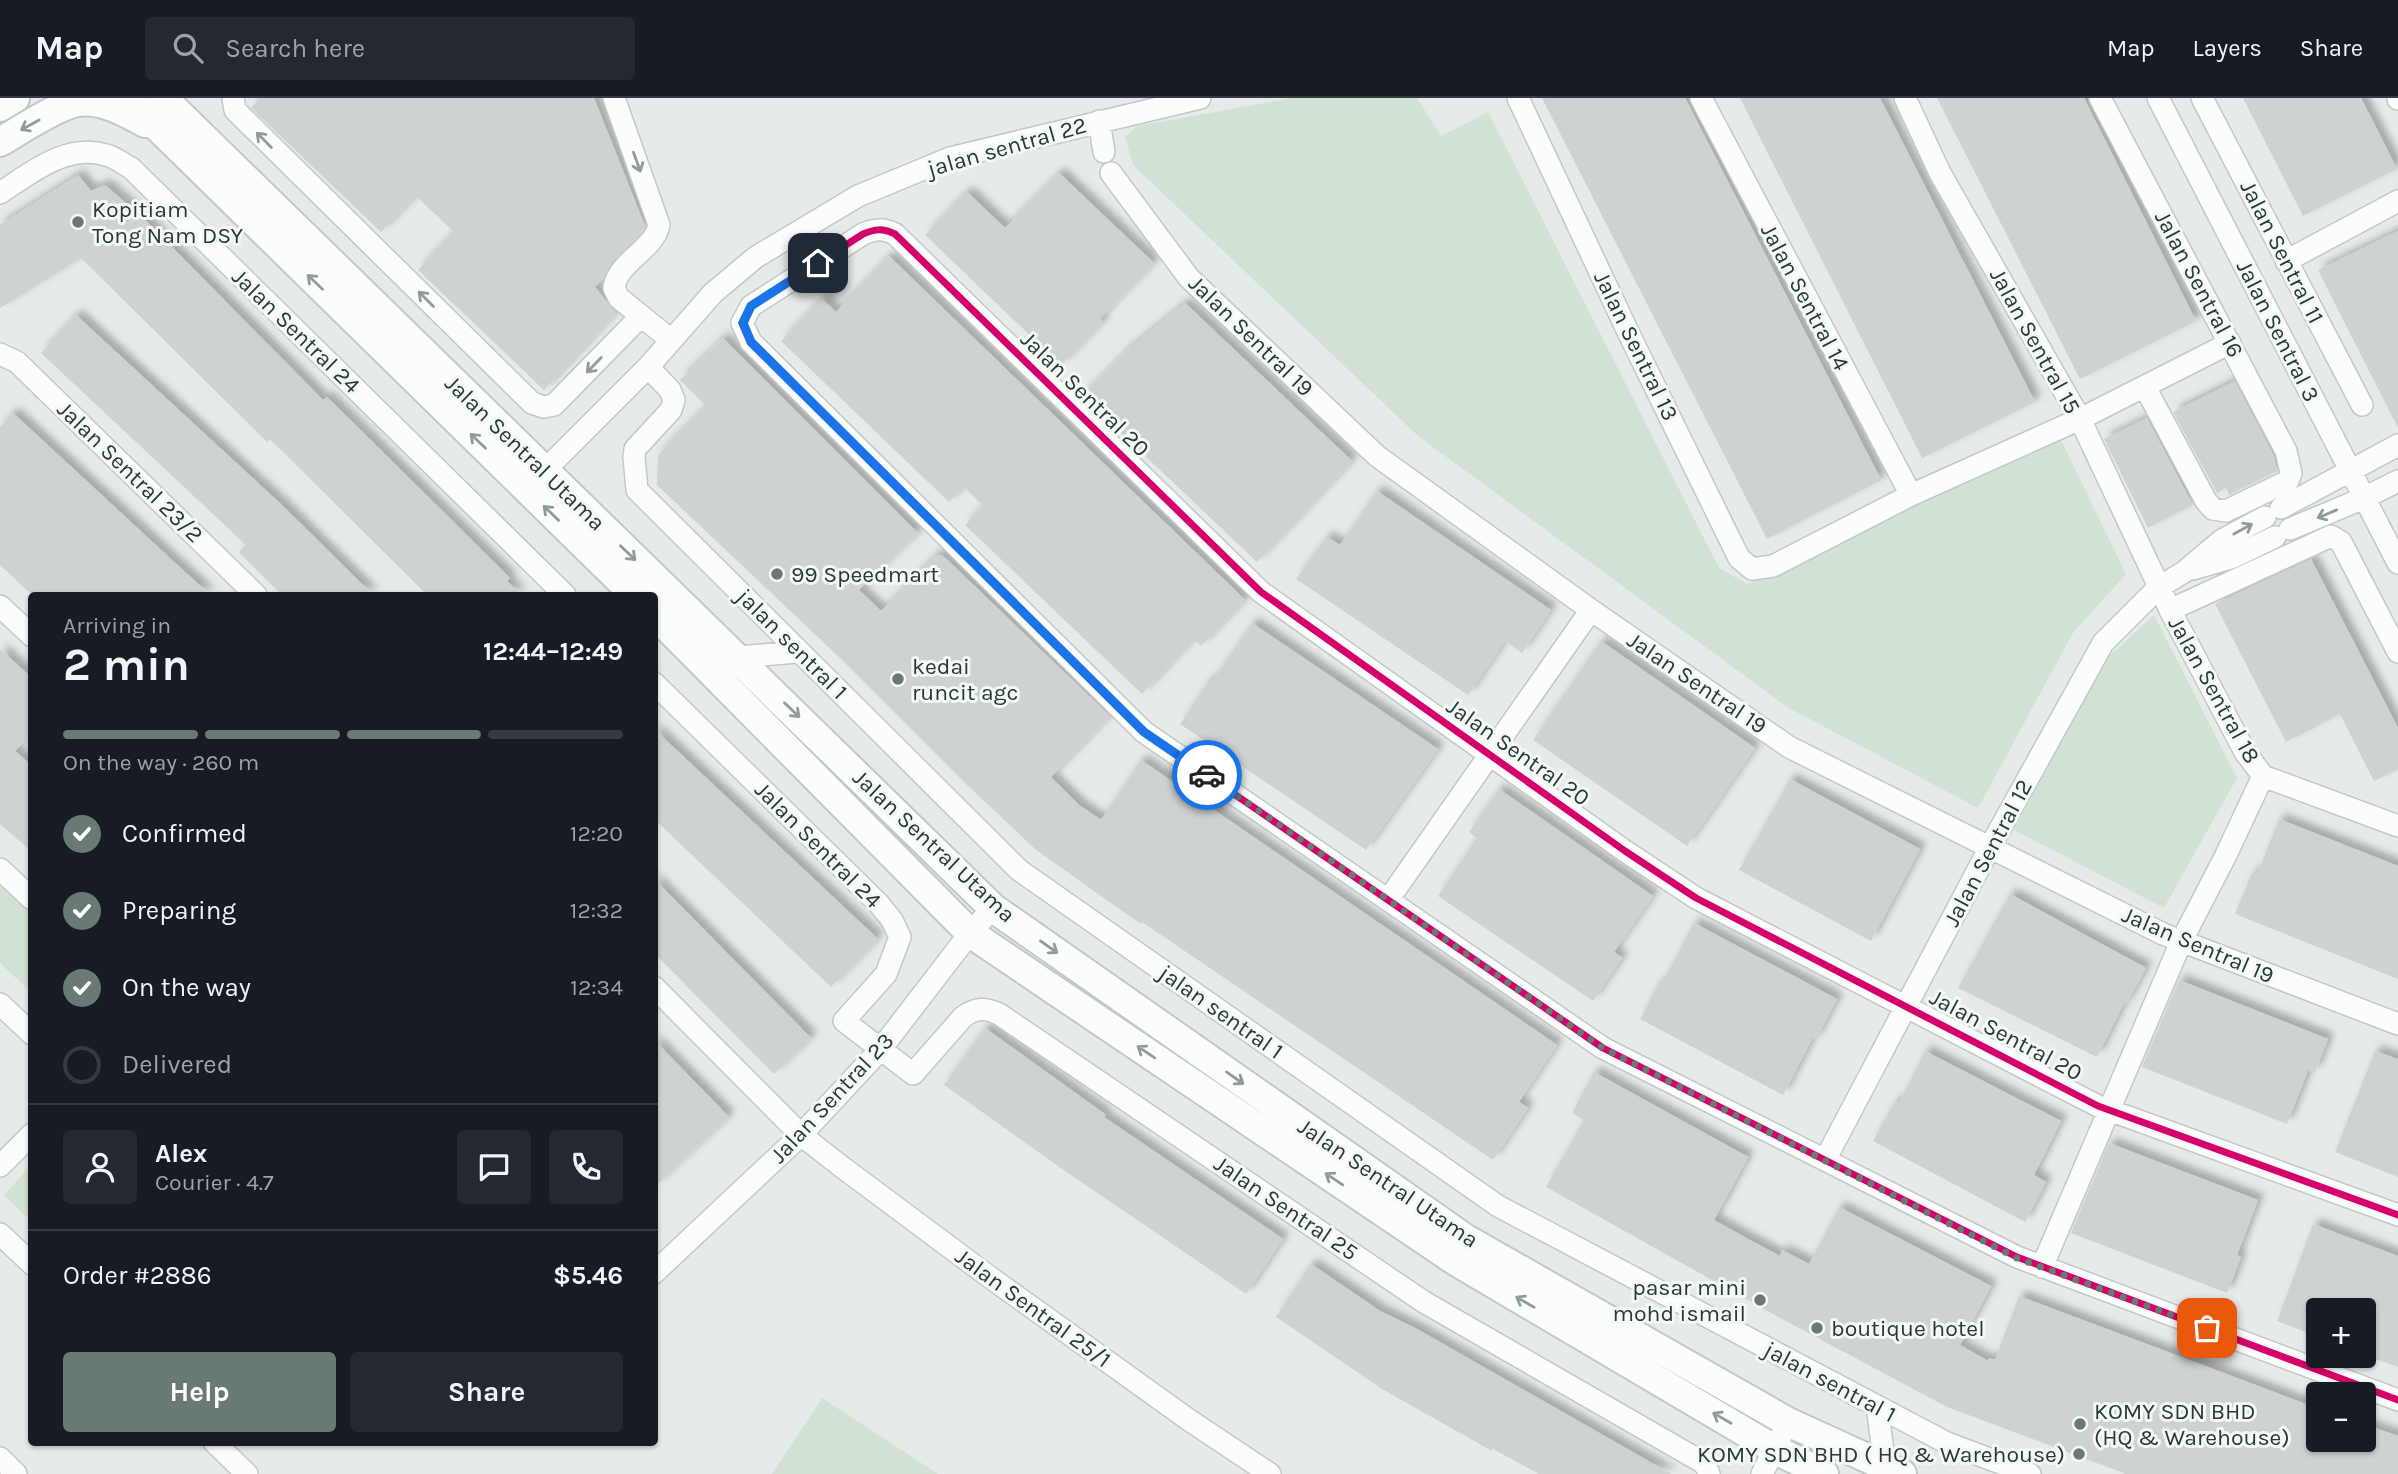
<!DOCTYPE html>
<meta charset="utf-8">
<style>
body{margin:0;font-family:Karla,sans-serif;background:#242831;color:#f1f3f6;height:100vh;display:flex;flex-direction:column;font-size:26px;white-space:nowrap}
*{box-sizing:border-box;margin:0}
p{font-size:23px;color:#9ea1a6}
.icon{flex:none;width:38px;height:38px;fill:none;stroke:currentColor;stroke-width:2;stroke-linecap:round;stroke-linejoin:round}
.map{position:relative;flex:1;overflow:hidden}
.side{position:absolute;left:28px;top:494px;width:630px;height:854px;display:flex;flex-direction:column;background:#171b24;border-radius:7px;box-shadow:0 2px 5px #0004}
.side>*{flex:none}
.fabs{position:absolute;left:2306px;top:1200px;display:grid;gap:14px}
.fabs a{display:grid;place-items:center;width:70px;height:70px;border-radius:7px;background:#171b24;box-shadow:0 2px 5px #0004;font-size:35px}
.pin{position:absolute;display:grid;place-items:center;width:60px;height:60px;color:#fff;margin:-30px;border-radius:14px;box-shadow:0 4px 10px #0006}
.courier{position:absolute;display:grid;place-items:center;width:70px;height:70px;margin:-35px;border:5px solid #1a73e8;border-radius:50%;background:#fff;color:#222;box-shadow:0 2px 9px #0007}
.summary em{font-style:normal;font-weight:700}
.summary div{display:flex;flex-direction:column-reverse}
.summary{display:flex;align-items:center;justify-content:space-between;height:119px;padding:0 35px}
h1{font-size:46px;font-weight:700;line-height:52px}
.bar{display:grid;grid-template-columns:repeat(4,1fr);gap:10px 7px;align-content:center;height:84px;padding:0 35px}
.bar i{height:9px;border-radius:5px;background:#363941}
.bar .current{background:#697973}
.bar p{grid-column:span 4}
.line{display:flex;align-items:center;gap:18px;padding:0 35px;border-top:2px solid #363941}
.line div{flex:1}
.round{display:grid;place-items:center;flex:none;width:74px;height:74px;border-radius:7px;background:#242831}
ol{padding:0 35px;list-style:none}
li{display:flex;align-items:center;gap:21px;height:77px}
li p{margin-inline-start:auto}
li .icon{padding:7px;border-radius:50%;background:#697973;color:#fff;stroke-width:4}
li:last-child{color:#9ea1a6}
li i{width:38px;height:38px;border:4px solid #363941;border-radius:50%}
.cta{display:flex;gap:14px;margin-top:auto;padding:14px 35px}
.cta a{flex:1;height:80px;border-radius:7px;background:#697973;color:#fff;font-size:28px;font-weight:700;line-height:80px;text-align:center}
.cta a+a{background:#242831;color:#f1f3f6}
header{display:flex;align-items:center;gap:42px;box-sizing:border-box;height:98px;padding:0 35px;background:#171b24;border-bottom:2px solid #363941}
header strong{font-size:33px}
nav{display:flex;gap:38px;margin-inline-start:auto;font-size:24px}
.search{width:490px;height:63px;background:#242831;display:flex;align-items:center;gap:18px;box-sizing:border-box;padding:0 24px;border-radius:7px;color:#9ea1a6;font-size:26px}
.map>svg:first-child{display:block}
.green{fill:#d1e2d5}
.building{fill:#ced3d1;filter:url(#shadow)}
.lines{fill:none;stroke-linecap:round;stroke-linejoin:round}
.street-casing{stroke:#c3c7c5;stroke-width:24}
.secondary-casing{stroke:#c2c8c5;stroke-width:32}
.street{stroke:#fbfcfc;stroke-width:21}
.secondary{stroke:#fbfcfc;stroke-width:28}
.cycleway-casing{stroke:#f4f9f6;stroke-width:11}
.cycleway{stroke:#d6006c;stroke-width:7}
.oneway{stroke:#909c98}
.done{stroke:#697973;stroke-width:7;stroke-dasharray:0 12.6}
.route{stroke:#1a73e8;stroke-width:9}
.poi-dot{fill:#697973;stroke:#f4f9f6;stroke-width:2.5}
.labels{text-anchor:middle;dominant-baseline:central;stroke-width:6;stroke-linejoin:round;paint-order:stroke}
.street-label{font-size:23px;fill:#253c34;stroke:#f4f9f6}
.poi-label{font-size:23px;fill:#253c34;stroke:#f4f9f6;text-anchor:start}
</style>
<header>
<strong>Map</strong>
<div class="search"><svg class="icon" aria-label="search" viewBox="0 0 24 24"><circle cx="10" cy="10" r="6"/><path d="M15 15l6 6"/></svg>Search here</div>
<nav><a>Map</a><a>Layers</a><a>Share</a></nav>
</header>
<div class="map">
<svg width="2398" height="1376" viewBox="0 0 2398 1376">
<defs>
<filter id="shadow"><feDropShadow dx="6" dy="-6" stdDeviation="3.5" flood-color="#0004"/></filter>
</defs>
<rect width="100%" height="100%" fill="#e6eae8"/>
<path class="green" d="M1293,0H1417L1441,38L1488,14L1719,470L1747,486L2059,338L2126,476L2073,535L1978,710L1787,609L1418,338L1133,67L1125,39L1137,28Z
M2154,517L2237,680L2164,810L2014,732L2106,561Z
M0,774L31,803V894L0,865Z
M31,1067V1123L4,1097Z
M822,1300L938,1376H772Z"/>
<path class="building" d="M260,0H594L645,128L612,164L603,181L595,189L616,215L544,292L418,172L454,134L416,98L381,134L251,10Z
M1542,0H1685L1881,382L1767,441Z
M1740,0H1880L2035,304L1922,360Z
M1937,0H2084L2196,223L2080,281Z
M2243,0H2361L2397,71L2303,118Z
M1059,75L1154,165L1100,221L1103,224L1061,267L925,137L967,94L1005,130Z
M78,77L91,93L105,87L145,122L323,302L327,299L496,466L510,480L507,483L521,497H427L270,341L267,344L81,160L0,210V127Z
M2398,133V330L2318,172Z
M889,158L1245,502L1201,548L1194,541L1142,596L965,427L983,408L964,389L949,404L781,243L822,201L836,214Z
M1185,205L1352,363L1257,464L1082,298L1127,252Z
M76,217L284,409L373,497H282L239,454L246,447L41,255Z
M723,240L918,435L859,492L881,513L936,457H942L1110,618L1051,679L1079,707L1101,722L1141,662L1557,947L1519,1004L1528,1010L1493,1062L1142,824L1141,826L1108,803L1035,751L964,684L839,559L657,387L658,357L706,308L680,282Z
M2235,283L2274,358L2277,373L2229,397L2226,390L2217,395L2173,314Z
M13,315L173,463L210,497H32L0,467V329Z
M2147,320L2193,407L2148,430L2104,341Z
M1377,393L1551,512L1522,555L1505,543L1468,597L1296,481L1327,439L1340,447Z
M2311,461L2398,630V671L2374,683L2340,616L2286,644L2215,506Z
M1252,525L1438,651L1366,752L1180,626L1209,583L1212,584Z
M1601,543L1755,650L1687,748L1533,642Z
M0,551L32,580V635L15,653L32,668V754L0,726Z
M654,631L878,841L831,889L654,721Z
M1790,681L1920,751L1871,843L1739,772Z
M1499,691L1653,798L1614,854L1622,860L1593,903L1438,798L1477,740L1469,734Z
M2279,721L2398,768V881L2235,816L2252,775L2257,777Z
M654,781L811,940L774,976L654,855Z
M2010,796L2146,870L2126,906L2124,905L2097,959L1958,890Z
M1694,825L1837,901L1816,941L1813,939L1783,997L1640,921L1658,886L1661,887Z
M2179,882L2328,941L2315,974L2308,972L2287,1026L2142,969Z
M985,930L1106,1017L1104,1019L1283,1141L1246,1196L1065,1073L944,987Z
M654,942L729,1019L654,1089Z
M1925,953L2061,1023L2034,1077L2046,1084L2025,1124L1873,1043L1895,1003L1899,1005Z
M2375,953L2398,961V1079L2335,1054Z
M1594,974L1748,1059L1714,1122L1748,1141L1780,1158L1782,1152L1809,1166L1839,1109L1991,1188L1960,1247L1988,1263L1989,1260L1995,1262L2019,1198L2319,1311V1342H2364V1326L2398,1338V1376H2126L1947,1309L1771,1215L1546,1089L1584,1022L1572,1015Z
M2109,1045L2258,1102L2237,1157L2241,1159L2227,1195L2071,1135Z
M2313,1126L2398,1158V1269L2364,1257V1213H2319V1239L2277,1223Z
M1311,1166L1380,1213L1417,1231L1671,1376H1539L1493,1351L1492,1353L1382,1291L1276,1219Z"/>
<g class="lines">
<g class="street-casing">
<path id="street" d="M233,0L235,12L242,19L532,305L544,309L554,307L641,218
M614,0L659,127C654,152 617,164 614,190L619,200L671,242
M1518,0L1629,236L1739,460L1752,471L1773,468L1911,397L2080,321L2230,245
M1701,0L1911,397
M1905,0L1940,75L2080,321L2170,512L2245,654L2263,678L2398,728
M2100,0L2286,353L2291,375L2288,383L2226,413L2213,411L2206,403L2145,289
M2158,0L2398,465
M2202,0L2362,307
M2398,0V1
M1099,23L1104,54
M1111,75L1189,180L1377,358L1591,512L1789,649L2163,836L2398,926
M0,95C32,74 67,45 106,57C115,59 123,66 131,70L565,497
M2286,163L2398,103
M0,256L17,264L256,497
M648,269L670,292L674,302L671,312L635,351L634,359L637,392L1019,772L1498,1108L1947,1345L2030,1376
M536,381L648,269L713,195L756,159L858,98L950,60L1200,0
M2281,410L2398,347
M2290,431L2364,400L2398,383
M2193,471L2231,460L2275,439
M0,508L32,538
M2170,512L2331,438L2341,444L2398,554
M738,559L798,554
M654,585L879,806L892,822L900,839L886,876L844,923L913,976L963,919C975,910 985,909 999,916L1424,1204L1702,1364L1706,1368L1709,1376
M0,771L32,801
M1388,802L1591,512
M654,889L801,1037L842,1069L991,1180L1189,1322L1270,1376
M0,906L32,936
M1825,1062L1990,749L2103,545L2159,489L2184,474L2222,442L2265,419
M0,1068L32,1036
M2398,1117L2098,1008L1696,800L1625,753L1261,494L895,136C882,130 875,131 863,136L751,208L742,225L751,244L1144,634L1603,950L2017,1159L2398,1302
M0,1136L32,1166
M2042,1169L2181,844L2226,757L2263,678
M654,1175L801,1037L880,952L970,835L993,810
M1877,1308L1885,1368
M214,1344L247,1376
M0,1360L16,1376
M1762,1376L1781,1338"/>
</g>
<g class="secondary-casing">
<path id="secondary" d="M128,0L635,497
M163,0L993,810L1466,1141L1788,1324L1902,1376
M0,9L15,0
M0,44C19,33 58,7 78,4C102,1 125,14 145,25
M654,516L970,835L1457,1164L1774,1351L1824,1376"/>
</g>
<use href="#street" class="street"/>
<use href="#secondary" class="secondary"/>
<g class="cycleway-casing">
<path id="cycleway" d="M2398,1117L2098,1008L1696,800L1625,753L1261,494L895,136C882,130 875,131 863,136L751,208L742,225L751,244L1144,634L1603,950L2017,1159L2398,1302"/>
</g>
<use href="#cycleway" class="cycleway"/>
</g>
<defs><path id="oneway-shaft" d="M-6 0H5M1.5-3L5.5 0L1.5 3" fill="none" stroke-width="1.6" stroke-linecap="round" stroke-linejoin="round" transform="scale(1.75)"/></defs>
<g class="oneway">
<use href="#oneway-shaft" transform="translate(30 27) rotate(151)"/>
<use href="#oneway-shaft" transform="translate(264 42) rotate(-135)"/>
<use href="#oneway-shaft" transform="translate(637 64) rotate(70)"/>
<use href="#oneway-shaft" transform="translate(315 184) rotate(-136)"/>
<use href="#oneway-shaft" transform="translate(426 201) rotate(-135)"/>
<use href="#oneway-shaft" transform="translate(594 267) rotate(134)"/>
<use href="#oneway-shaft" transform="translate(478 343) rotate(-136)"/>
<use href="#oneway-shaft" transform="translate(551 415) rotate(-136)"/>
<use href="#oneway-shaft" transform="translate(2327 416) rotate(157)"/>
<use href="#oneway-shaft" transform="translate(2243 431) rotate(-29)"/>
<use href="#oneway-shaft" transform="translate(628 455) rotate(44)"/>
<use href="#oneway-shaft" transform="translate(792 612) rotate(44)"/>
<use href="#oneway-shaft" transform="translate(1049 849) rotate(35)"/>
<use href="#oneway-shaft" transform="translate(1146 954) rotate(-146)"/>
<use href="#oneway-shaft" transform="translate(1235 980) rotate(35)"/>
<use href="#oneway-shaft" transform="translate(1334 1081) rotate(-146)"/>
<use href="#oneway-shaft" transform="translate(1525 1204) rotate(-150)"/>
<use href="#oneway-shaft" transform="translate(1722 1320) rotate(-150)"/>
</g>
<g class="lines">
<path class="done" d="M1207,677L1603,950L2017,1160L2207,1230"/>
<path class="route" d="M818,165L751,208L743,225L751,244L1144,634L1207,677"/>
</g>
<g class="poi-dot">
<circle cx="78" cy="124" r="7"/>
<circle cx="777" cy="476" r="7"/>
<circle cx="898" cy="581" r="7"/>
<circle cx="1760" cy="1202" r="7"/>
<circle cx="1817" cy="1230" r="7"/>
<circle cx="2080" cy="1326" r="7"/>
<circle cx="2079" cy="1356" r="7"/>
</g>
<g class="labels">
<g class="street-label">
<text transform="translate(1007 49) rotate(-16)">jalan sentral 22</text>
<text transform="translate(2282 154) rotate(63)">Jalan Sentral 11</text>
<text transform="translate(2199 186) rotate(62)">Jalan Sentral 16</text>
<text transform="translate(1805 199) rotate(62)">Jalan Sentral 14</text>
<text transform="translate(296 233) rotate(44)">Jalan Sentral 24</text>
<text transform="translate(2278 233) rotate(63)">Jalan Sentral 3</text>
<text transform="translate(1251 238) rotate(44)">Jalan Sentral 19</text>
<text transform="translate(2035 243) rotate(61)">Jalan Sentral 15</text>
<text transform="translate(1636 248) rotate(64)">Jalan Sentral 13</text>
<text transform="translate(1085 296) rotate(44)">Jalan Sentral 20</text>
<text transform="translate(525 355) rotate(44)">Jalan Sentral Utama</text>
<text transform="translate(130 374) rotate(44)">Jalan Sentral 23/2</text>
<text transform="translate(792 546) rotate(45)">jalan sentral 1</text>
<text transform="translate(1697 585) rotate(34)">Jalan Sentral 19</text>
<text transform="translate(2214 592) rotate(61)">Jalan Sentral 18</text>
<text transform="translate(1518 654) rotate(35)">Jalan Sentral 20</text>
<text transform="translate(818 747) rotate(45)">Jalan Sentral 24</text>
<text transform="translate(934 748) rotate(43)">Jalan Sentral Utama</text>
<text transform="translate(1988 755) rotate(-62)">Jalan Sentral 12</text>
<text transform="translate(2198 847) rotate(23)">Jalan Sentral 19</text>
<text transform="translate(1221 914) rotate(35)">jalan sentral 1</text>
<text transform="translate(2006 937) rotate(28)">Jalan Sentral 20</text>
<text transform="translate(832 1000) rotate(-47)">Jalan Sentral 23</text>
<text transform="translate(1388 1085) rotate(34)">Jalan Sentral Utama</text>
<text transform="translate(1286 1110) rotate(34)">Jalan Sentral 25</text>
<text transform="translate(1033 1210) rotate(36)">Jalan Sentral 25/1</text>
<text transform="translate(1830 1284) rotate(28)">jalan sentral 1</text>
</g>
<g class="poi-label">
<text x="92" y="111">Kopitiam<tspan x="92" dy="26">Tong Nam DSY</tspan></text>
<text x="791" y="476">99 Speedmart</text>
<text x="912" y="568">kedai<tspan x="912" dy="26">runcit agc</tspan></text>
<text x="1746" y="1189" text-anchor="end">pasar mini<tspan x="1746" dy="26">mohd ismail</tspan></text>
<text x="1831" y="1230">boutique hotel</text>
<text x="2094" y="1313">KOMY SDN BHD<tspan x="2094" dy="26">(HQ &amp; Warehouse)</tspan></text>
<text x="2065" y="1356" text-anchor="end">KOMY SDN BHD ( HQ &amp; Warehouse)</text>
</g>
</g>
</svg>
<div class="fabs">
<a>+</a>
<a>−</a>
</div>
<div class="pin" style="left:2207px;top:1230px;background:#ea580c"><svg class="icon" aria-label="bag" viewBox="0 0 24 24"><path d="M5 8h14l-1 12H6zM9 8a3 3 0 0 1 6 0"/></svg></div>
<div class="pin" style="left:818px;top:165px;background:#1f2937"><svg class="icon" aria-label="home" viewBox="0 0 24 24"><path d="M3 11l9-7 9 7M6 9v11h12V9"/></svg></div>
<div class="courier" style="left:1207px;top:677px"><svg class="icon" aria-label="car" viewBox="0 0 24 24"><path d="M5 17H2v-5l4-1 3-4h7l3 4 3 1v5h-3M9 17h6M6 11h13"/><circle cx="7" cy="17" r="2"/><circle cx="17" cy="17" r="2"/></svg></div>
<section class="side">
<div class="summary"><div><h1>2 min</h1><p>Arriving in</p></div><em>12:44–12:49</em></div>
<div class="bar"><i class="current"></i><i class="current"></i><i class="current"></i><i></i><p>On the way · 260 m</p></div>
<ol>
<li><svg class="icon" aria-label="check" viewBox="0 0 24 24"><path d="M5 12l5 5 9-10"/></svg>Confirmed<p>12:20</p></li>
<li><svg class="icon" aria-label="check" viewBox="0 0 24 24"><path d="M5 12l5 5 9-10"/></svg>Preparing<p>12:32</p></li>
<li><svg class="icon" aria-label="check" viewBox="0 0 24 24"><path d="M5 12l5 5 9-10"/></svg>On the way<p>12:34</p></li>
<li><i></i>Delivered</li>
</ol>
<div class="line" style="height:126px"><a class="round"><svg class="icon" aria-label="person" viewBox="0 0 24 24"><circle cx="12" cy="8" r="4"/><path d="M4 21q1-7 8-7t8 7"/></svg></a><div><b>Alex</b><p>Courier · 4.7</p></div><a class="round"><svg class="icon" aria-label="chat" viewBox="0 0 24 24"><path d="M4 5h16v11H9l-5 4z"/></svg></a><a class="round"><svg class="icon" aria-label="phone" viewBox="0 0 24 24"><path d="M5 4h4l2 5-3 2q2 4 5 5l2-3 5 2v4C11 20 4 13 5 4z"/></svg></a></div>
<div class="line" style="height:91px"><div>Order #2886</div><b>$5.46</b></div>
<div class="cta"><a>Help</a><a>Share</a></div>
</section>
</div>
